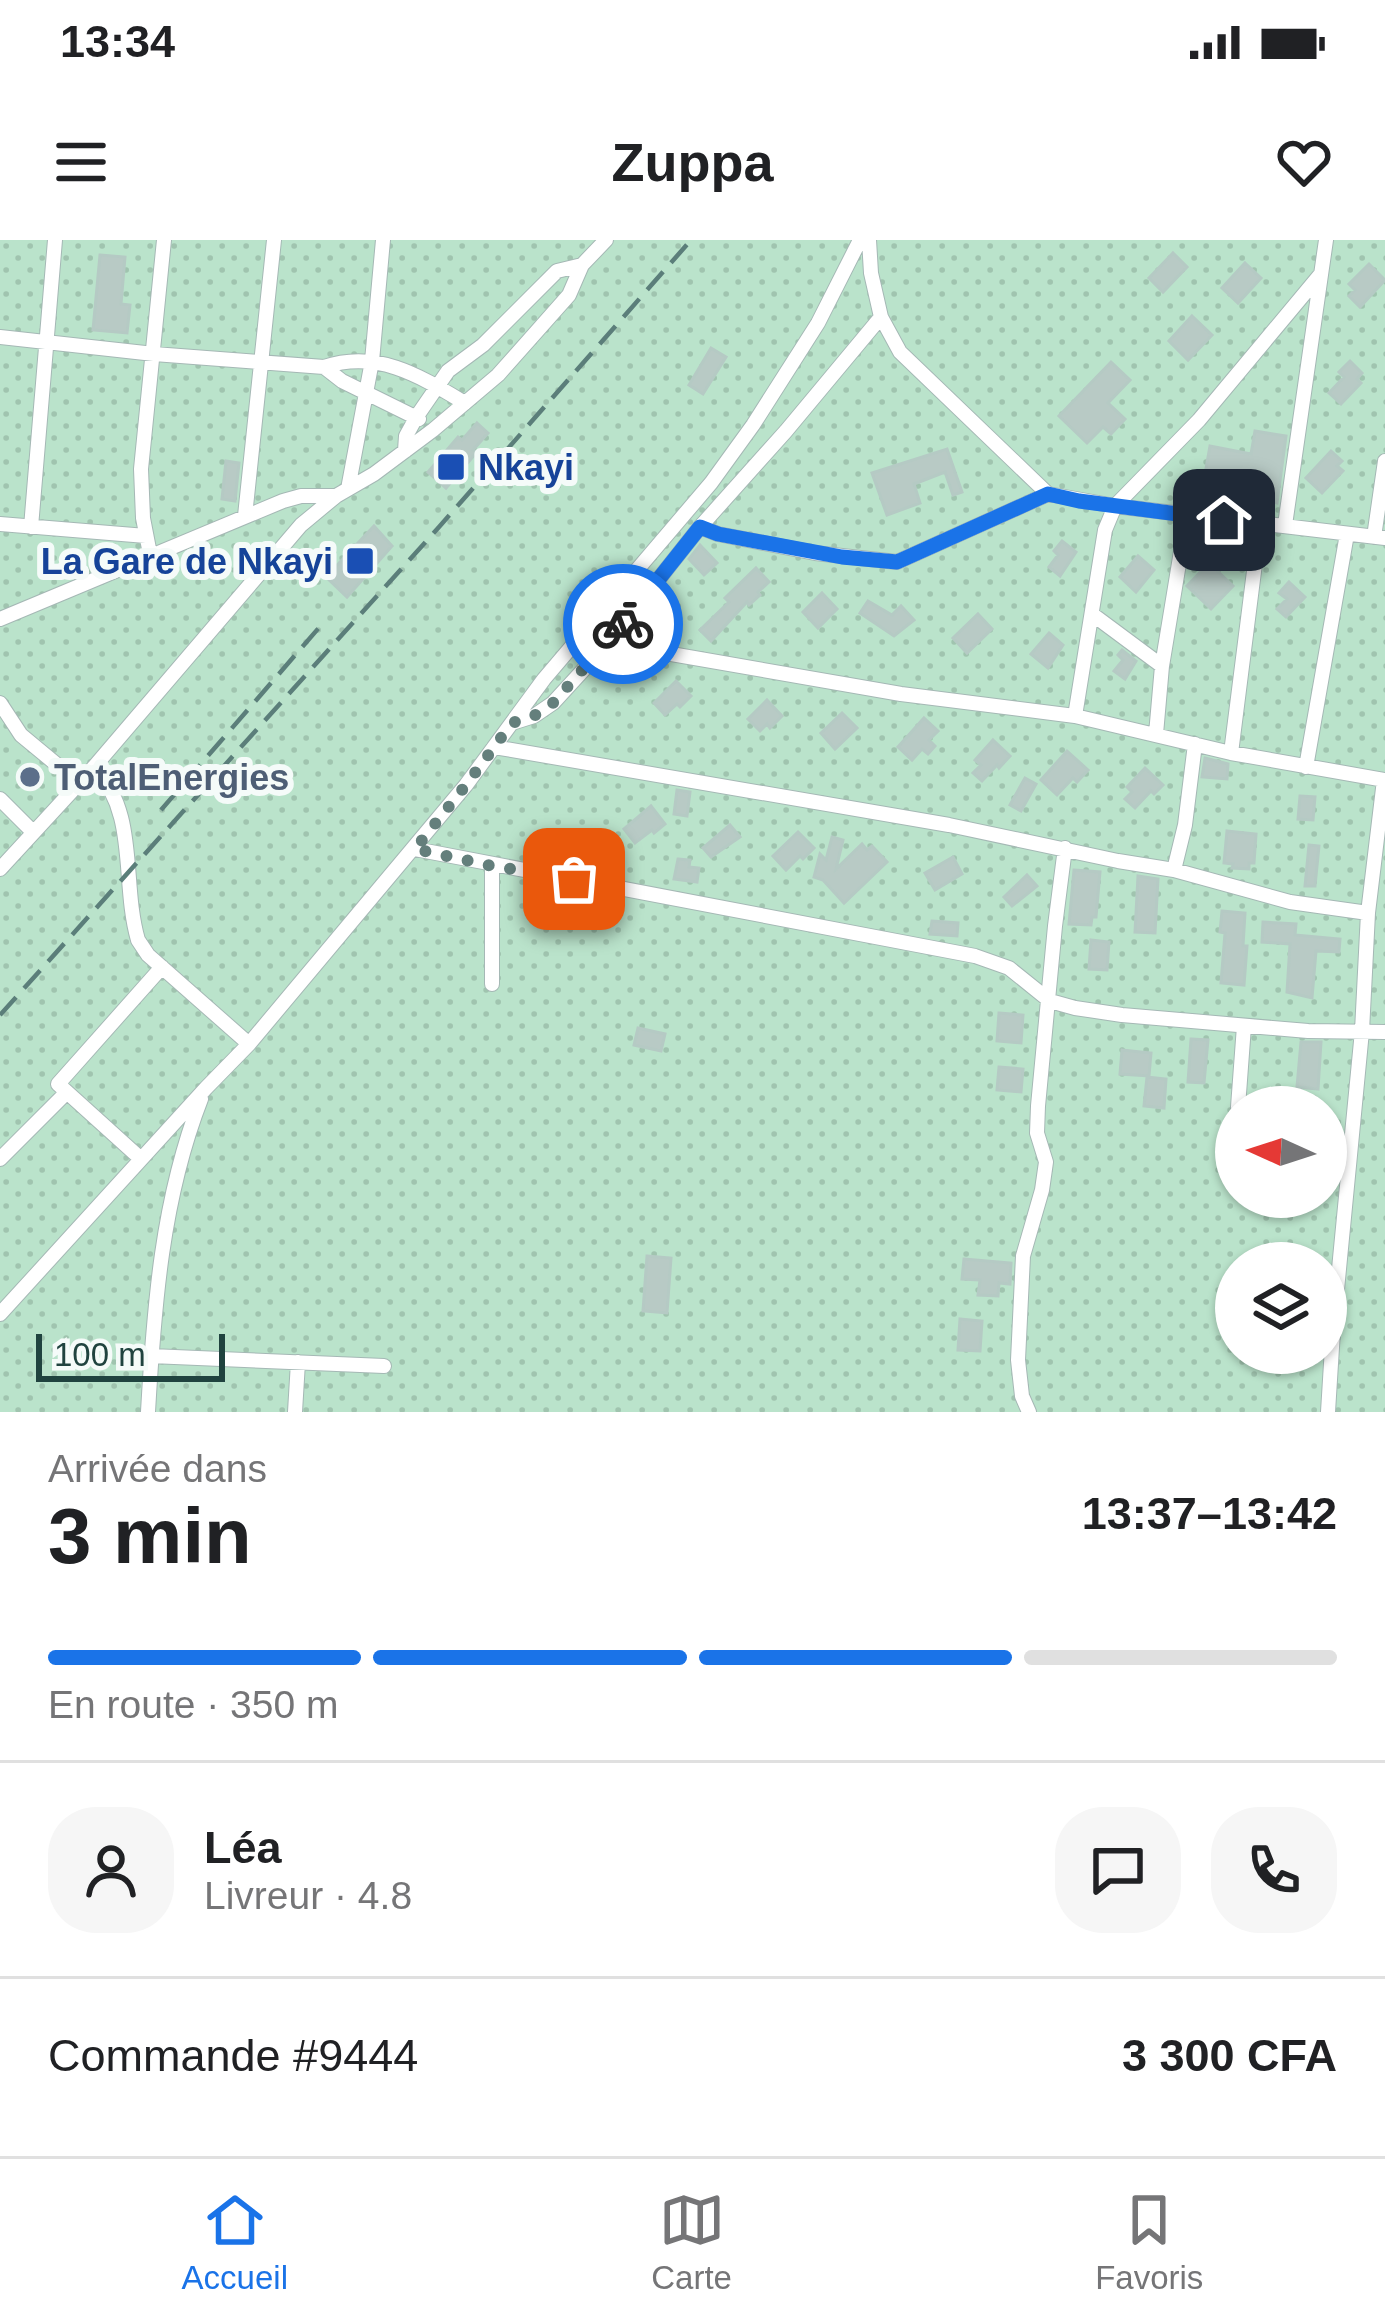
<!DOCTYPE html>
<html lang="fr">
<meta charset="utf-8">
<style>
body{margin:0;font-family:Helvetica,sans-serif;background:#f6f6f6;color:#202124;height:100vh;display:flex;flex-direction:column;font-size:45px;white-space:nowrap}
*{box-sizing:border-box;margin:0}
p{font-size:39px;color:#757577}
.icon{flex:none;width:66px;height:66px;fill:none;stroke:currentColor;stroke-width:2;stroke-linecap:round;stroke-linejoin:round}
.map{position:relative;height:1172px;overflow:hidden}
.sheet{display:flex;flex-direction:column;background:#fff;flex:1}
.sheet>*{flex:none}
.needle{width:78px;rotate:273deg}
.buttons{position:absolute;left:1215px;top:846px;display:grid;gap:24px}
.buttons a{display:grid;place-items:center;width:132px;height:132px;border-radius:50%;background:#fff;box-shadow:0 3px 9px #0004;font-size:60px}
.scale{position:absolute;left:36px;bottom:30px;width:189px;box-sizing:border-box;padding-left:12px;border:6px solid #20433f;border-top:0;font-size:33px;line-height:42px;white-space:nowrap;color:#20433f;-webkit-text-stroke:9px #f5fbf9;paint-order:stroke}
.pin{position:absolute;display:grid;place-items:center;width:102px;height:102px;color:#fff;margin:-51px;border-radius:24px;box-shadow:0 6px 18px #0006}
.courier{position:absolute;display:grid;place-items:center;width:120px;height:120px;margin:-60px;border:9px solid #1a73e8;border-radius:50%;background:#fff;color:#222;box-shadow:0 3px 15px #0007}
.headline em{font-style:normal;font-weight:600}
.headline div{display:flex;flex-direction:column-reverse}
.headline{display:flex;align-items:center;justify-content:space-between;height:204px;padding:0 48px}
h1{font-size:78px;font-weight:600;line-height:90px}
.bar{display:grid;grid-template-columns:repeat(4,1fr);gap:18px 12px;align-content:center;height:144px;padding:0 48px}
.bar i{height:15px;border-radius:9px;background:#e0e0e0}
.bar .on{background:#1a73e8}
.bar p{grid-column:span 4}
.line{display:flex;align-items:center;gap:30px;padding:0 48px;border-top:3px solid #e0e0e0}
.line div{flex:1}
.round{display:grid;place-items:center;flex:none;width:126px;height:126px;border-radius:48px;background:#f6f6f6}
.status{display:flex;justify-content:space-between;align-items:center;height:84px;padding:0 60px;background:#fff;direction:ltr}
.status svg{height:33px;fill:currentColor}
header{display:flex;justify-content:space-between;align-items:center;height:156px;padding:0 48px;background:#fff;font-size:54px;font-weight:600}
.tabs{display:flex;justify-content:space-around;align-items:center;height:168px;border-top:3px solid #e0e0e0;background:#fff;font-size:33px;color:#757577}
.tabs a{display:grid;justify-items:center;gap:6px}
.tabs .on{color:#1a73e8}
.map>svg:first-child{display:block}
.grass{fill:url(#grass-dots);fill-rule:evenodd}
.building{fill:#b8cac5;stroke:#b5cac4;stroke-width:3}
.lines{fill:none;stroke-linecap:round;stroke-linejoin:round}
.minor-casing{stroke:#a5b8b5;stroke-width:16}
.minor{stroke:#fff;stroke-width:14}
.rail{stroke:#5b7e7a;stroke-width:4.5;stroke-dasharray:24 12;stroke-linecap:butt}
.done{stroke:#647f7c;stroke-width:12;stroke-dasharray:0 21.6}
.route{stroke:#1a73e8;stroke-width:15}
.transit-dot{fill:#1a4fb4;stroke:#f5fbf9;stroke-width:4.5}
.service-dot{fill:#5c6f8a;stroke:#f5fbf9;stroke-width:4.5}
.labels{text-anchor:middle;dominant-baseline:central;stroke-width:12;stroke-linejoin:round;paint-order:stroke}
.transit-label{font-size:36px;font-weight:bold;fill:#164399;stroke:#f5fbf9;text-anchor:start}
.service-label{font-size:36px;font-weight:bold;fill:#4e5e75;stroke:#f5fbf9;text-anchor:start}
</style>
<div class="status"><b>13:34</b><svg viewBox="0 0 49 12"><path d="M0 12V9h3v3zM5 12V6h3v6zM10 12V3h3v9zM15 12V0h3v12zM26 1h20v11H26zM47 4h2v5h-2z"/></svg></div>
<header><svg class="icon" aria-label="menu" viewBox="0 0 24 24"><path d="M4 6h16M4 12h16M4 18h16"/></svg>Zuppa<svg class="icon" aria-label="heart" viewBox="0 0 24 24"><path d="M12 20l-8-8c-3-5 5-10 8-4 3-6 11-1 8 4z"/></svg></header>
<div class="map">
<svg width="1385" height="1172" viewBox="0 0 1385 1172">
<defs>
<pattern id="grass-dots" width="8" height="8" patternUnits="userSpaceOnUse" patternTransform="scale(3)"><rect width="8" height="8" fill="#bae3cb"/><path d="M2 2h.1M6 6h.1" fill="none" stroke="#a0c4af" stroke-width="1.8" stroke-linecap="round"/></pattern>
</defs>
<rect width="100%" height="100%" fill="#e3efec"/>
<path class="grass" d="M0,0H1385V1172H0ZM1236,867H1326V957H1236ZM1236,1023H1326V1113H1236Z"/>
<path class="building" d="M1173,13L1187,27L1163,52L1149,38Z
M100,15L125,17L121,64L130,65L127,93L93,90Z
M1245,23L1261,38L1238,63L1222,48Z
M1369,24L1385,40L1360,67L1349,56L1355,50L1349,44Z
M1192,76L1212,95L1188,120L1169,101Z
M711,108L726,117L703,154L689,145Z
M1350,121L1362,133L1357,139L1361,143L1341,164L1329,153L1344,137L1339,132Z
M1111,122L1130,140L1108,163L1125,179L1111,194L1103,187L1087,203L1059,176Z
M477,183L488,193L473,210L477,212L446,248L428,232L458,197L462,200Z
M1255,191L1286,196L1277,263L1255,259L1258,244L1205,234L1210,206L1251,214Z
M947,209L962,252L953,255L945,232L914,244L920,263L887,275L872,233Z
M1331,211L1342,221L1337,226L1343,231L1322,253L1306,238Z
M226,221L239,223L235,261L222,259Z
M374,286L392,306L347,357L326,337Z
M1196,291L1220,294L1218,313L1193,310Z
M1062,301L1076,312L1060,336L1049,327L1058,315L1054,311Z
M700,305L717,323L704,335L689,319Z
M1138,316L1154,330L1136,352L1120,337Z
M1209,323L1233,346L1211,369L1187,346Z
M756,328L769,342L758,352L760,355L749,365L747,362L711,401L700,390L729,362L725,358Z
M1289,342L1305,357L1286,377L1277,369L1287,359L1279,353Z
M822,353L837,369L818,388L803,372Z
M868,361L892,375L901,366L914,380L894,396L860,373Z
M978,374L992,389L967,413L953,398Z
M1049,393L1063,405L1048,428L1031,414Z
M1122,410L1136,421L1125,439L1114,431L1123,420L1118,415Z
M676,441L691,456L680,467L677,464L665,475L654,463Z
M767,460L782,476L770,488L767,484L760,491L748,479Z
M842,473L857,488L835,509L821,493Z
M924,478L938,491L929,500L935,506L928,514L922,509L912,520L898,507Z
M993,500L1010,516L999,528L997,525L982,541L973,533L981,525L975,520Z
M1067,511L1088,530L1077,542L1073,538L1057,555L1041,540Z
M1205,518L1228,524L1227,539L1202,537Z
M1145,528L1163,545L1154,554L1151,551L1135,568L1125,559L1132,552L1127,547Z
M1025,538L1036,544L1021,571L1010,565Z
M677,550L690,552L687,576L674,574Z
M1300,556L1315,557L1313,580L1298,579Z
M651,566L665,584L654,593L652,590L635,603L624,589Z
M730,585L740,597L711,617L703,608Z
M1227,591L1256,594L1254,623H1249V629L1232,628L1233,624L1224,623Z
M798,592L814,608L803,619L800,616L786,630L773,616Z
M832,597L843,600L836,629L862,604L867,610L872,606L887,622L844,663L823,640L814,637L820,614L826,620Z
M1309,605L1319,606L1315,646H1305Z
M953,617L962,634L935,650L925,633Z
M678,619L690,620L689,627L699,628L697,642L674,639Z
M1074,630L1100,632L1096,677H1092L1091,685L1069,684Z
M1027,635L1037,646L1012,666L1004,657Z
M1138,636L1158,639L1155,693L1135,692Z
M1222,671L1245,673L1243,706H1247L1244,745L1221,743L1225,693L1220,692Z
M932,681L958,683L957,696L930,694Z
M1263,682L1296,684L1295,695L1340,699L1339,712L1316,711L1312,758L1287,752L1290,704L1262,702Z
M1091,700L1109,702L1107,730L1089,729Z
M999,773L1023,775L1021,803L997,801Z
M638,788L665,794L661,811L634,805Z
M1191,799L1208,800L1204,843L1188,842Z
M1301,802H1321L1318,849L1297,847Z
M1122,810L1151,813L1149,836L1120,834Z
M999,827L1023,829L1021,852L997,850Z
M1147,837L1166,839L1164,868L1144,866Z
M647,1016L671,1018L667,1073L643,1071Z
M964,1019L1011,1023L1010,1044L999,1043L998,1056L978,1055L980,1040L962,1039Z
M960,1079L982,1081L980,1111L958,1110Z"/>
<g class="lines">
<g class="minor-casing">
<path id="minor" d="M869,0L871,33L881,77L900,112L1048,254L1115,266L1385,298
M0,97L154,114L324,127C377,109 420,136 465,163
M324,127L342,141L419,179
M405,211L406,196L417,176L448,131L483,105L557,31L582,25
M348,249L372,121L383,0
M245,276L274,0
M0,284L146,296
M1285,285L1326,0
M31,287L55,0
M700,287L718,294L815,313L897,322L1048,254
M1374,297L1385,221
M150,314L143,278L141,229L164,0
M1092,374L1162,426
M0,379L283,261L301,256H336
M608,403L901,454L1075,476L1231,513L1385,540
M0,463L21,495L79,543
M1075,476L1105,290L1115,266L1199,180L1320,35
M512,483L534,476L553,463L608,403L700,287L786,191L881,77
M1156,494L1162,426L1187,275
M494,507L949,585L1118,621L1174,630L1290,662L1368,673
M1231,513L1260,284
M94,527C139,574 121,641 138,700L148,715L249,804
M1306,527L1347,294
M0,559L33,592
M415,609L975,716L1009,728L1050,761L1075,768L1122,775L1308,791L1385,792
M492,626V744
M0,629L94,527L301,285L336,256L374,234L433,190L498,135L569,55L582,25L606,0
M1174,630L1185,585L1195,504
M1238,867L1244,786
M0,919L66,853
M141,919L58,844L162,727
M1235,923L1236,905
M0,1074L206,848L249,804L466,545L544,439L711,243L753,185L818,83L860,0
M151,1116L384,1126
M148,1172C154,1066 162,959 201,859
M295,1172L298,1122
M1029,1172L1022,1156L1018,1120L1023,1016L1042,950L1046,922L1037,893L1038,866L1055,686L1065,608
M1328,1172L1333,1091L1362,791L1368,673L1384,540"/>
</g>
<use href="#minor" class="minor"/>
<path class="rail" d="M161,570L323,383
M0,775L439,287L691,0"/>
</g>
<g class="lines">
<path class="done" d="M574,639L492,626L415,609L466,545L512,483L534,476L553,463L623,384"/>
<path class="route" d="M623,384L700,287L718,294L842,317L897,322L1048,254L1079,261L1224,280"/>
</g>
<g class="transit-dot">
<rect x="436" y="212" width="30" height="30" rx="6"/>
<rect x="345" y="306" width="30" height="30" rx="6"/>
</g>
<circle class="service-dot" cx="30" cy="537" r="12"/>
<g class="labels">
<g class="transit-label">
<text x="478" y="227">Nkayi</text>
<text x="333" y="321" text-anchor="end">La Gare de Nkayi</text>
</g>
<g class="service-label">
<text x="54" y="537">TotalEnergies</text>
</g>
</g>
</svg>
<div class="buttons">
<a><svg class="needle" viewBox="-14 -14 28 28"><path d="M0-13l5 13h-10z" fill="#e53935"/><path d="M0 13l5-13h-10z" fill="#757577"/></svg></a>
<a><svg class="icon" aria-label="layers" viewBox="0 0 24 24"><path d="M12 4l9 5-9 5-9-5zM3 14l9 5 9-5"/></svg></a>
</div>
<div class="scale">100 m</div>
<div class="pin" style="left:574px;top:639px;background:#ea580c"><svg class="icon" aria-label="bag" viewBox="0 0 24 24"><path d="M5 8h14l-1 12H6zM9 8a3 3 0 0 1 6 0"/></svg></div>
<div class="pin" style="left:1224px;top:280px;background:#1f2937"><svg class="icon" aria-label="home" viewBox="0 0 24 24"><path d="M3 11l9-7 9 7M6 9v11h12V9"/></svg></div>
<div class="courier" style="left:623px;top:384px"><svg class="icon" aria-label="bike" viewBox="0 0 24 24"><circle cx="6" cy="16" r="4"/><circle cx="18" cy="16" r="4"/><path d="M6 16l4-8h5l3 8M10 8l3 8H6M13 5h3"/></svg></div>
</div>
<section class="sheet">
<div class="headline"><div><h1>3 min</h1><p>Arrivée dans</p></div><em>13:37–13:42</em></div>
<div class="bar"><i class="on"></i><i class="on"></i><i class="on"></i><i></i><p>En route · 350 m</p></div>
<div class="line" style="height:216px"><a class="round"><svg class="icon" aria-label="person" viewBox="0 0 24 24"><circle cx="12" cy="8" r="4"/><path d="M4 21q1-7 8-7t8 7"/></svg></a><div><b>Léa</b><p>Livreur · 4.8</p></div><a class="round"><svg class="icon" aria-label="chat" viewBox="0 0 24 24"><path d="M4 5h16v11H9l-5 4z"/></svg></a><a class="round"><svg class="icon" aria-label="phone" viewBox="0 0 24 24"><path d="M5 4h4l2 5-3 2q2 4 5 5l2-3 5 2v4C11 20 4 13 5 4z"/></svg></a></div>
<div class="line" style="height:156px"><div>Commande #9444</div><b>3 300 CFA</b></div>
</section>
<nav class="tabs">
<a class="on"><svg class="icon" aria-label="home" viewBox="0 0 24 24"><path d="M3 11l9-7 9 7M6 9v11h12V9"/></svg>Accueil</a>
<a><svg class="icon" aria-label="map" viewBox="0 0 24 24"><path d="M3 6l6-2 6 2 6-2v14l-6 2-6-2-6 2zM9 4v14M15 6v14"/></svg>Carte</a>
<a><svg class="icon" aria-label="saved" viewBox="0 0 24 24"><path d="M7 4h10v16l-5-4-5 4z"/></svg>Favoris</a>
</nav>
